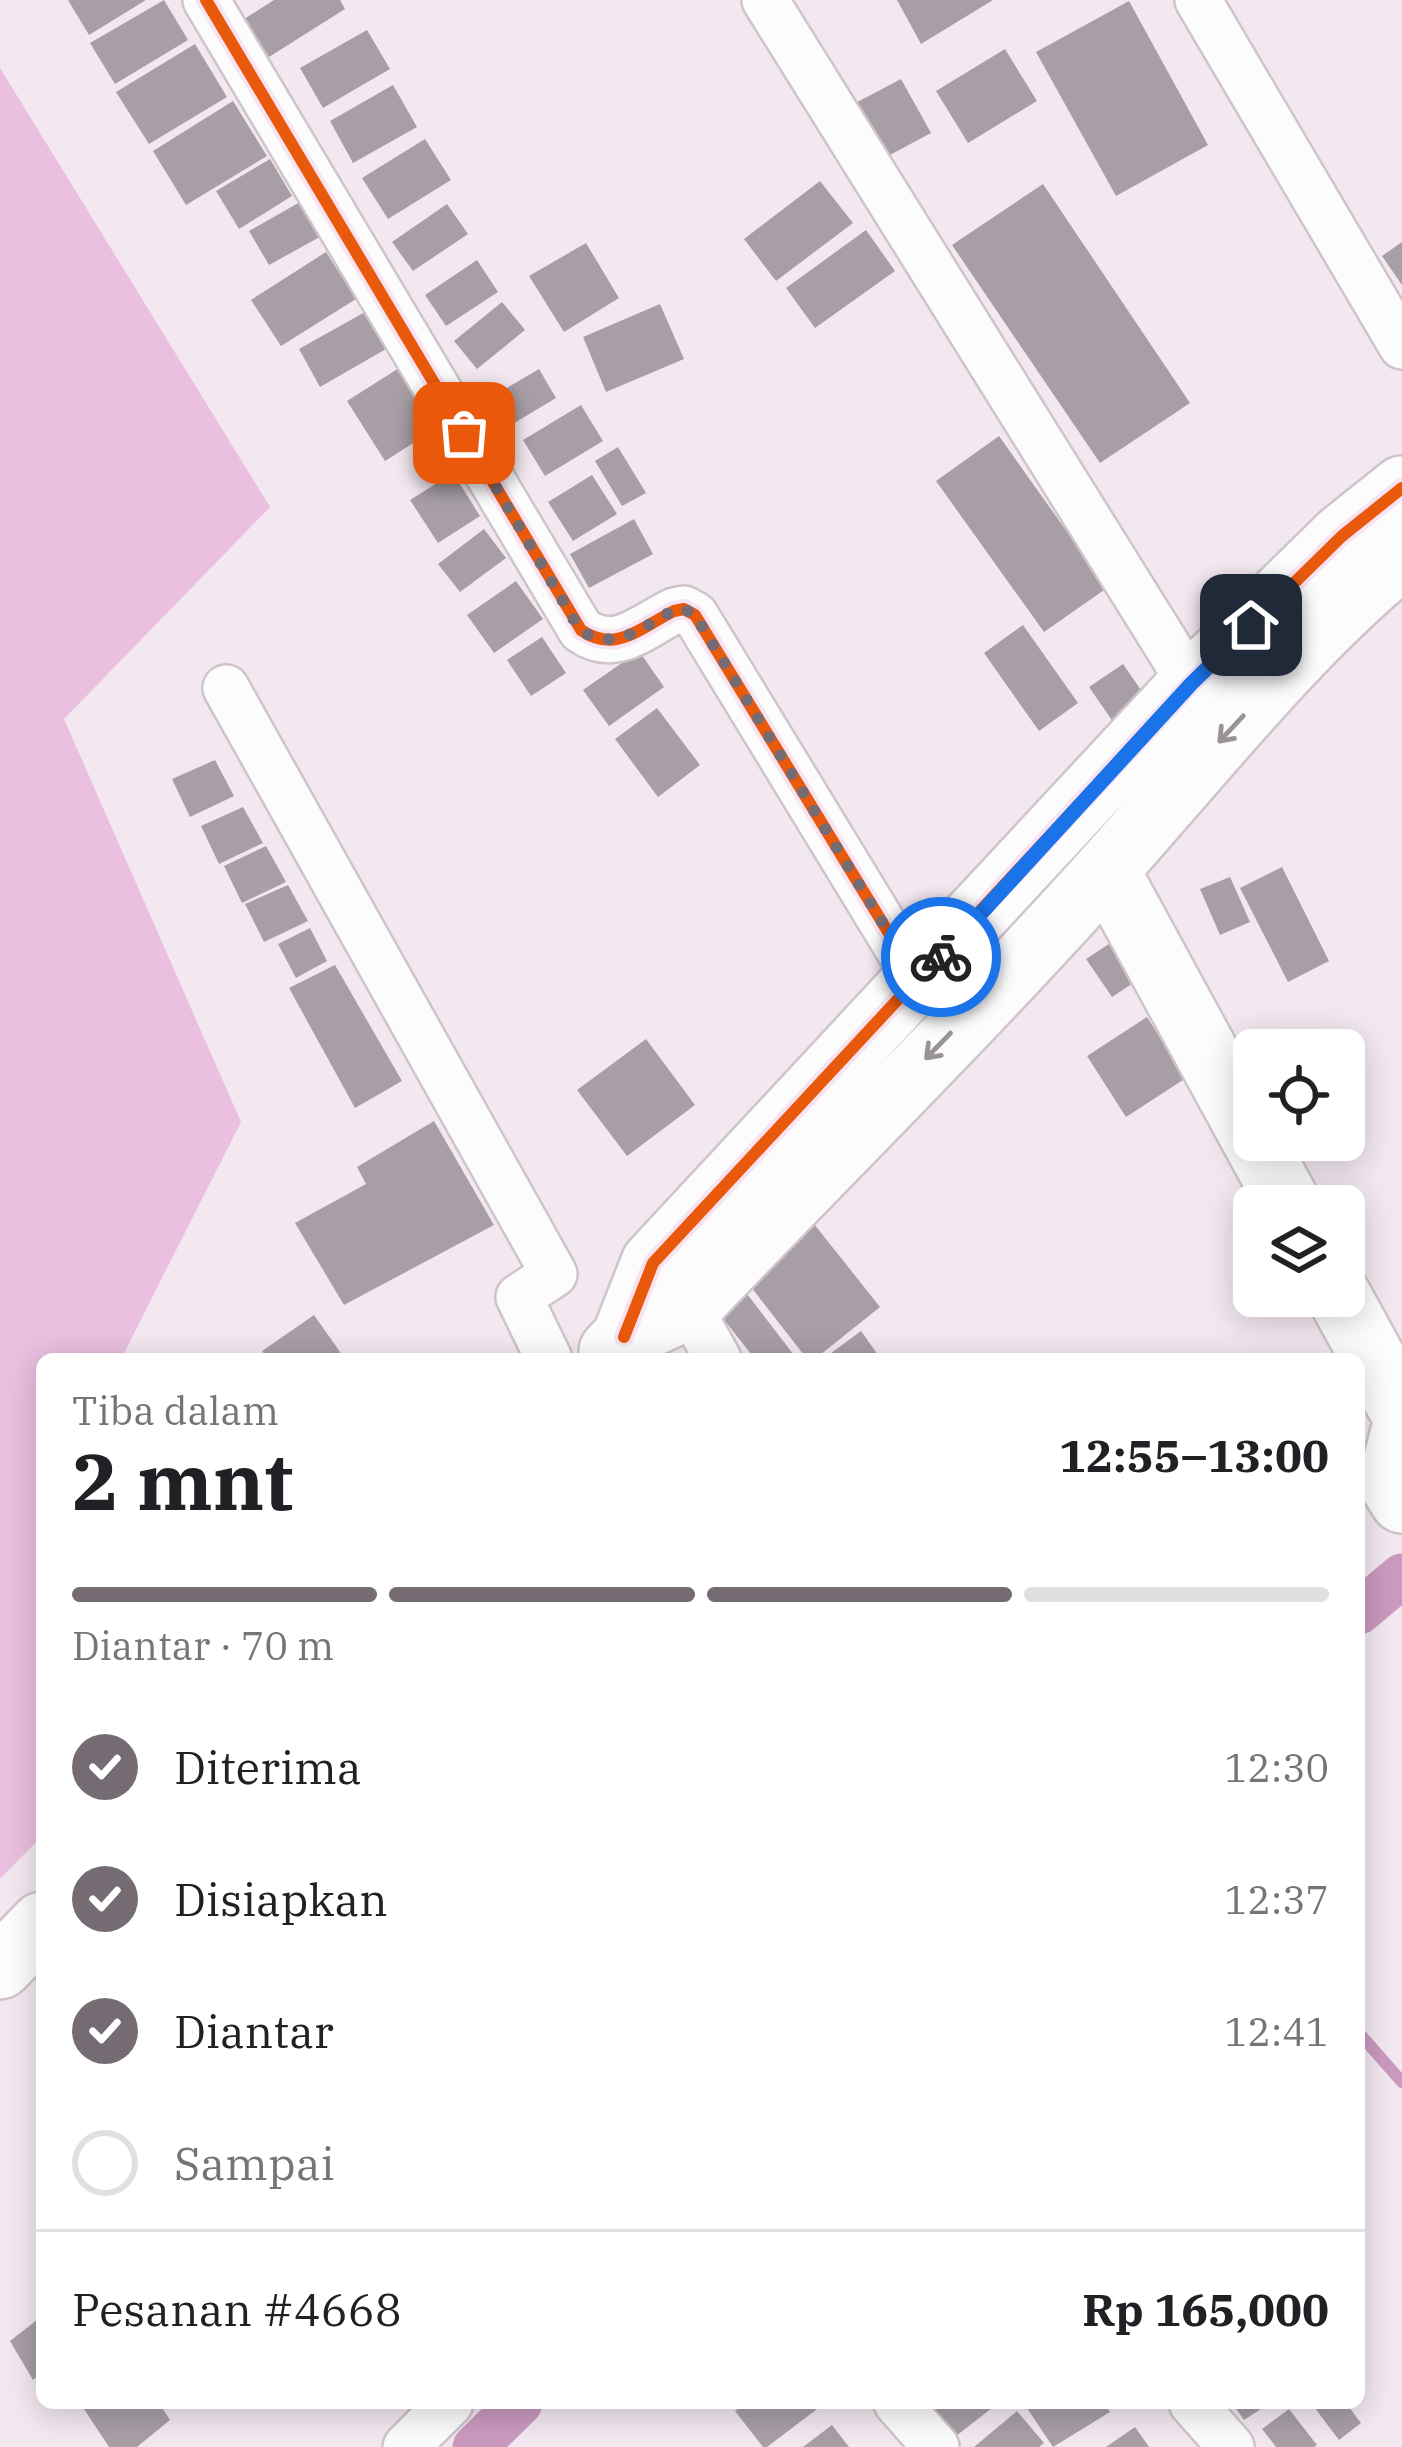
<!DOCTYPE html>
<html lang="id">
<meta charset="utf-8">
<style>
body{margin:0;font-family:"IBM Plex Serif",serif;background:#f2f2f2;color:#202124;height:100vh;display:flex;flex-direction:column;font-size:45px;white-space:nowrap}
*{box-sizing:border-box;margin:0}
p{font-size:39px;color:#757577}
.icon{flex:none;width:66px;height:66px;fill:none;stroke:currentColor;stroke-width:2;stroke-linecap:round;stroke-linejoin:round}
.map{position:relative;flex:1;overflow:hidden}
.side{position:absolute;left:36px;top:1353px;width:1329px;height:1056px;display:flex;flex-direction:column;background:#fff;border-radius:18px;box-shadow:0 6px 30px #0003}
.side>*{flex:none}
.tools{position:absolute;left:1233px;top:1029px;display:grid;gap:24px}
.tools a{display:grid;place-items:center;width:132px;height:132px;border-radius:18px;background:#fff;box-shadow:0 6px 30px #0003;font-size:60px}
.pin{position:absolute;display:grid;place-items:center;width:102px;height:102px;color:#fff;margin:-51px;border-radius:24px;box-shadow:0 6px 18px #0006}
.courier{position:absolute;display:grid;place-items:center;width:120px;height:120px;margin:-60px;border:9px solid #1a73e8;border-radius:50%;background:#fff;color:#222;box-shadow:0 3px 15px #0007}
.headline em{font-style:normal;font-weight:800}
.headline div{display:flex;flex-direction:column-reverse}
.headline{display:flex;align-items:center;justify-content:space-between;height:204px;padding:0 36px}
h1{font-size:78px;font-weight:800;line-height:90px}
.bar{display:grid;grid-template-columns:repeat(4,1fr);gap:18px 12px;align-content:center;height:144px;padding:0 36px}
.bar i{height:15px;border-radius:9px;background:#e0e0e0}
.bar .selected{background:#756c73}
.bar p{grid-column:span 4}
.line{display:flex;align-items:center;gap:30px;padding:0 36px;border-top:3px solid #e0e0e0}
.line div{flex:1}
ol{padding:0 36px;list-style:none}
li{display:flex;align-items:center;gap:36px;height:132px}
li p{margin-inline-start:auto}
li .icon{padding:12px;border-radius:50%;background:#756c73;color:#fff;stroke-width:4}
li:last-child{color:#757577}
li i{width:66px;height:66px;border:6px solid #e0e0e0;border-radius:50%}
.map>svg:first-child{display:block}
.forest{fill:#eabfe0}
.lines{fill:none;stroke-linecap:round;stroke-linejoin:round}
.stream{stroke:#ca99bf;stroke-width:12}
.canal{stroke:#ca99bf;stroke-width:45}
.building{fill:#a89fa6}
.street-casing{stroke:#cec5cb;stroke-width:50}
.secondary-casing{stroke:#cec5cb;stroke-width:68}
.street{stroke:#fdfcfd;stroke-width:45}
.secondary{stroke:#fdfcfd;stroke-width:63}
.cycleway-casing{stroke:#f8e3f3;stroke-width:20}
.cycleway{stroke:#e8590c;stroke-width:12}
.oneway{stroke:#979396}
.done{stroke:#756c73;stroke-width:12;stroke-dasharray:0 21.6}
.route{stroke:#1a73e8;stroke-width:15}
</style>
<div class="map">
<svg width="1402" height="2447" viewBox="0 0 1402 2447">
<rect width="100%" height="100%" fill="#f3e8f0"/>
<path class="forest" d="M0,68L270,507L64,719L241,1122L121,1359H42V1836L0,1879Z"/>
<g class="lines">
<path class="stream" d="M1359,2033L1402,2082"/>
<path class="canal" d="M1359,1612L1402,1576
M475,2447L520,2403"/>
</g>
<path class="building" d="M68,0H146L89,35Z
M164,0L188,40L115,84L90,43Z
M274,0H340L345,9L269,57L244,19Z
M897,0H993L921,44Z
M1129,1L1208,145L1116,196L1036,52Z
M367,30L390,69L323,108L300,68Z
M195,44L227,97L149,144L116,92Z
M1005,49L1037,101L968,143L936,91Z
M901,79L931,133L875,163L846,108Z
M393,85L417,127L353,163L330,121Z
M233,101L267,156L186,205L153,151Z
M425,139L451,180L388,219L362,178Z
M270,159L292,196L239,229L216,191Z
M820,181L853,223L776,281L744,239Z
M1043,184L1190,403L1100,463L952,245Z
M307,198L327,233L269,265L249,231Z
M447,204L468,234L413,271L392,242Z
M866,230L895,271L815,328L786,288Z
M1402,242V285L1382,256Z
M586,243L619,298L564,332L529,276Z
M326,252L356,299L281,346L251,300Z
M477,260L498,292L446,326L425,295Z
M502,302L525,330L477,369L454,341Z
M660,304L684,359L606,392L583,337Z
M365,312L386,349L320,387L299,349Z
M407,363L445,423L385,461L347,401Z
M539,369L556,398L511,425L493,396Z
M581,405L603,441L545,476L523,440Z
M999,436L1107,588L1044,632L936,481Z
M618,447L646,493L622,506L595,461Z
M453,473L480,516L438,543L410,500Z
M592,475L617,514L573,541L548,502Z
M634,519L653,554L589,588L570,554Z
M484,529L506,558L460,592L438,564Z
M516,581L543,619L494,653L467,615Z
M1023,625L1078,703L1039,731L984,653Z
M542,637L566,673L531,696L507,660Z
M639,651L664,687L609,726L583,690Z
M1123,664L1159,716L1125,739L1089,687Z
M657,708L700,765L658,797L615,739Z
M215,760L234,796L190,817L172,779Z
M243,807L263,843L219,864L201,826Z
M266,846L286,882L242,903L224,866Z
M1282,867L1329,961L1288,982L1240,888Z
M1230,877L1250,922L1220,935L1200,889Z
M288,885L308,921L264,942L245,904Z
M310,928L327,961L296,978L278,944Z
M1121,936L1147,974L1112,997L1086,959Z
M335,965L402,1081L355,1108L289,988Z
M1147,1017L1186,1078L1126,1117L1087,1056Z
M646,1039L695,1105L627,1156L577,1090Z
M434,1121L494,1225L344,1305L295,1223L366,1184L357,1167Z
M814,1224L880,1307L815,1359H807L744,1278Z
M744,1290L797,1359H755L717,1311Z
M314,1315L345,1359H268L262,1351Z
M861,1331L881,1359H823Z
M42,2316V2373L33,2380L10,2341Z
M80,2403H159L170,2420L137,2447H109Z
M746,2403H825L767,2447H763L735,2411Z
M930,2403H988L992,2408L956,2436Z
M1036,2403H1104L1110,2412L1053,2447L1027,2408Z
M1232,2403H1270L1244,2420Z
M1311,2403H1346L1361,2423L1339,2440Z
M1289,2409L1317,2445L1314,2447H1276L1262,2429Z
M1017,2411L1044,2443L1039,2447H974Z
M832,2425L849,2447H803Z
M1135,2427L1149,2447H1106Z"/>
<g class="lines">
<g class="street-casing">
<path id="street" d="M206,0L581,630C615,654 640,628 674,611L684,609L695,615L918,981
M765,0L1191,684
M1198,0L1402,346
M226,688L554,1274L519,1297L549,1359
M670,1284L689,1307L718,1359
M897,2403L936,2447
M1192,2403L1231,2447
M406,2447L450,2403"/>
</g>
<g class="secondary-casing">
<path id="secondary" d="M1107,870L1290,1206
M1339,1296L1402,1411
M624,1337L653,1263L1191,684L1342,536L1402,488
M611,1351L624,1337L689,1307C829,1161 974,1018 1109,867C1201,765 1296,643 1402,557
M1402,1435L1390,1482L1402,1501
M0,1967L42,1924"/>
</g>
<use href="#street" class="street"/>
<use href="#secondary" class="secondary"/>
<g class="cycleway-casing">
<path id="cycleway" d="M206,0L581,630C615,654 640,628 674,611L684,609L695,615L918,981
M624,1337L653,1263L1191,684L1342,536L1402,488"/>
</g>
<use href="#cycleway" class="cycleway"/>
</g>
<defs><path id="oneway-shaft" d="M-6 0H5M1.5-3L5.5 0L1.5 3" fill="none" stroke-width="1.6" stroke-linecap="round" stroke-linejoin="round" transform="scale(3)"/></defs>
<g class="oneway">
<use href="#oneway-shaft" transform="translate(1231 729) rotate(133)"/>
<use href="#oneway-shaft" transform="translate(938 1046) rotate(134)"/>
</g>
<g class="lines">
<path class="done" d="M464,433L580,630C616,653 640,628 674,610L684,609L695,615L918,981L941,957"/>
<path class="route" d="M941,957L1191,684L1251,625"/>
</g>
</svg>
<div class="tools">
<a><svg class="icon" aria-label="locate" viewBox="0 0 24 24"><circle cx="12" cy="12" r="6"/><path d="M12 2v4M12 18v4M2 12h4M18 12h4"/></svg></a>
<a><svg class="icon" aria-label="layers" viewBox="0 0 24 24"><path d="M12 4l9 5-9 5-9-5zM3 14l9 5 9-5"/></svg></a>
</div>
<div class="pin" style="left:464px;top:433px;background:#ea580c"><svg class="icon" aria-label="bag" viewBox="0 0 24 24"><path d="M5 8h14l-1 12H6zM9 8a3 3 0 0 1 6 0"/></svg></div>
<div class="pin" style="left:1251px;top:625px;background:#1f2937"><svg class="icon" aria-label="home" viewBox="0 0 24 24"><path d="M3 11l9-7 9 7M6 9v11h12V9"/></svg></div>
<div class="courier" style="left:941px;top:957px"><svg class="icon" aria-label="bike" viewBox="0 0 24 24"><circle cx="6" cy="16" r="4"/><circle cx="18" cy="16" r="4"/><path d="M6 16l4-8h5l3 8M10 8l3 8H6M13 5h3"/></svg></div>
<section class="side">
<div class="headline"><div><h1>2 mnt</h1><p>Tiba dalam</p></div><em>12:55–13:00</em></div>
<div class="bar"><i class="selected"></i><i class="selected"></i><i class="selected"></i><i></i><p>Diantar · 70 m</p></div>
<ol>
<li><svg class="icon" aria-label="check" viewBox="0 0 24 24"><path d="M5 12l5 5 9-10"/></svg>Diterima<p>12:30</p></li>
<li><svg class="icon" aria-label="check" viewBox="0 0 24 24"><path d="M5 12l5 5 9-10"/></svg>Disiapkan<p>12:37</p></li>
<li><svg class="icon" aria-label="check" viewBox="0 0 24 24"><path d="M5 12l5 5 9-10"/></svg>Diantar<p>12:41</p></li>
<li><i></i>Sampai</li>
</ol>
<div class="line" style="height:156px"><div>Pesanan #4668</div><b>Rp 165,000</b></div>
</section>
</div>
